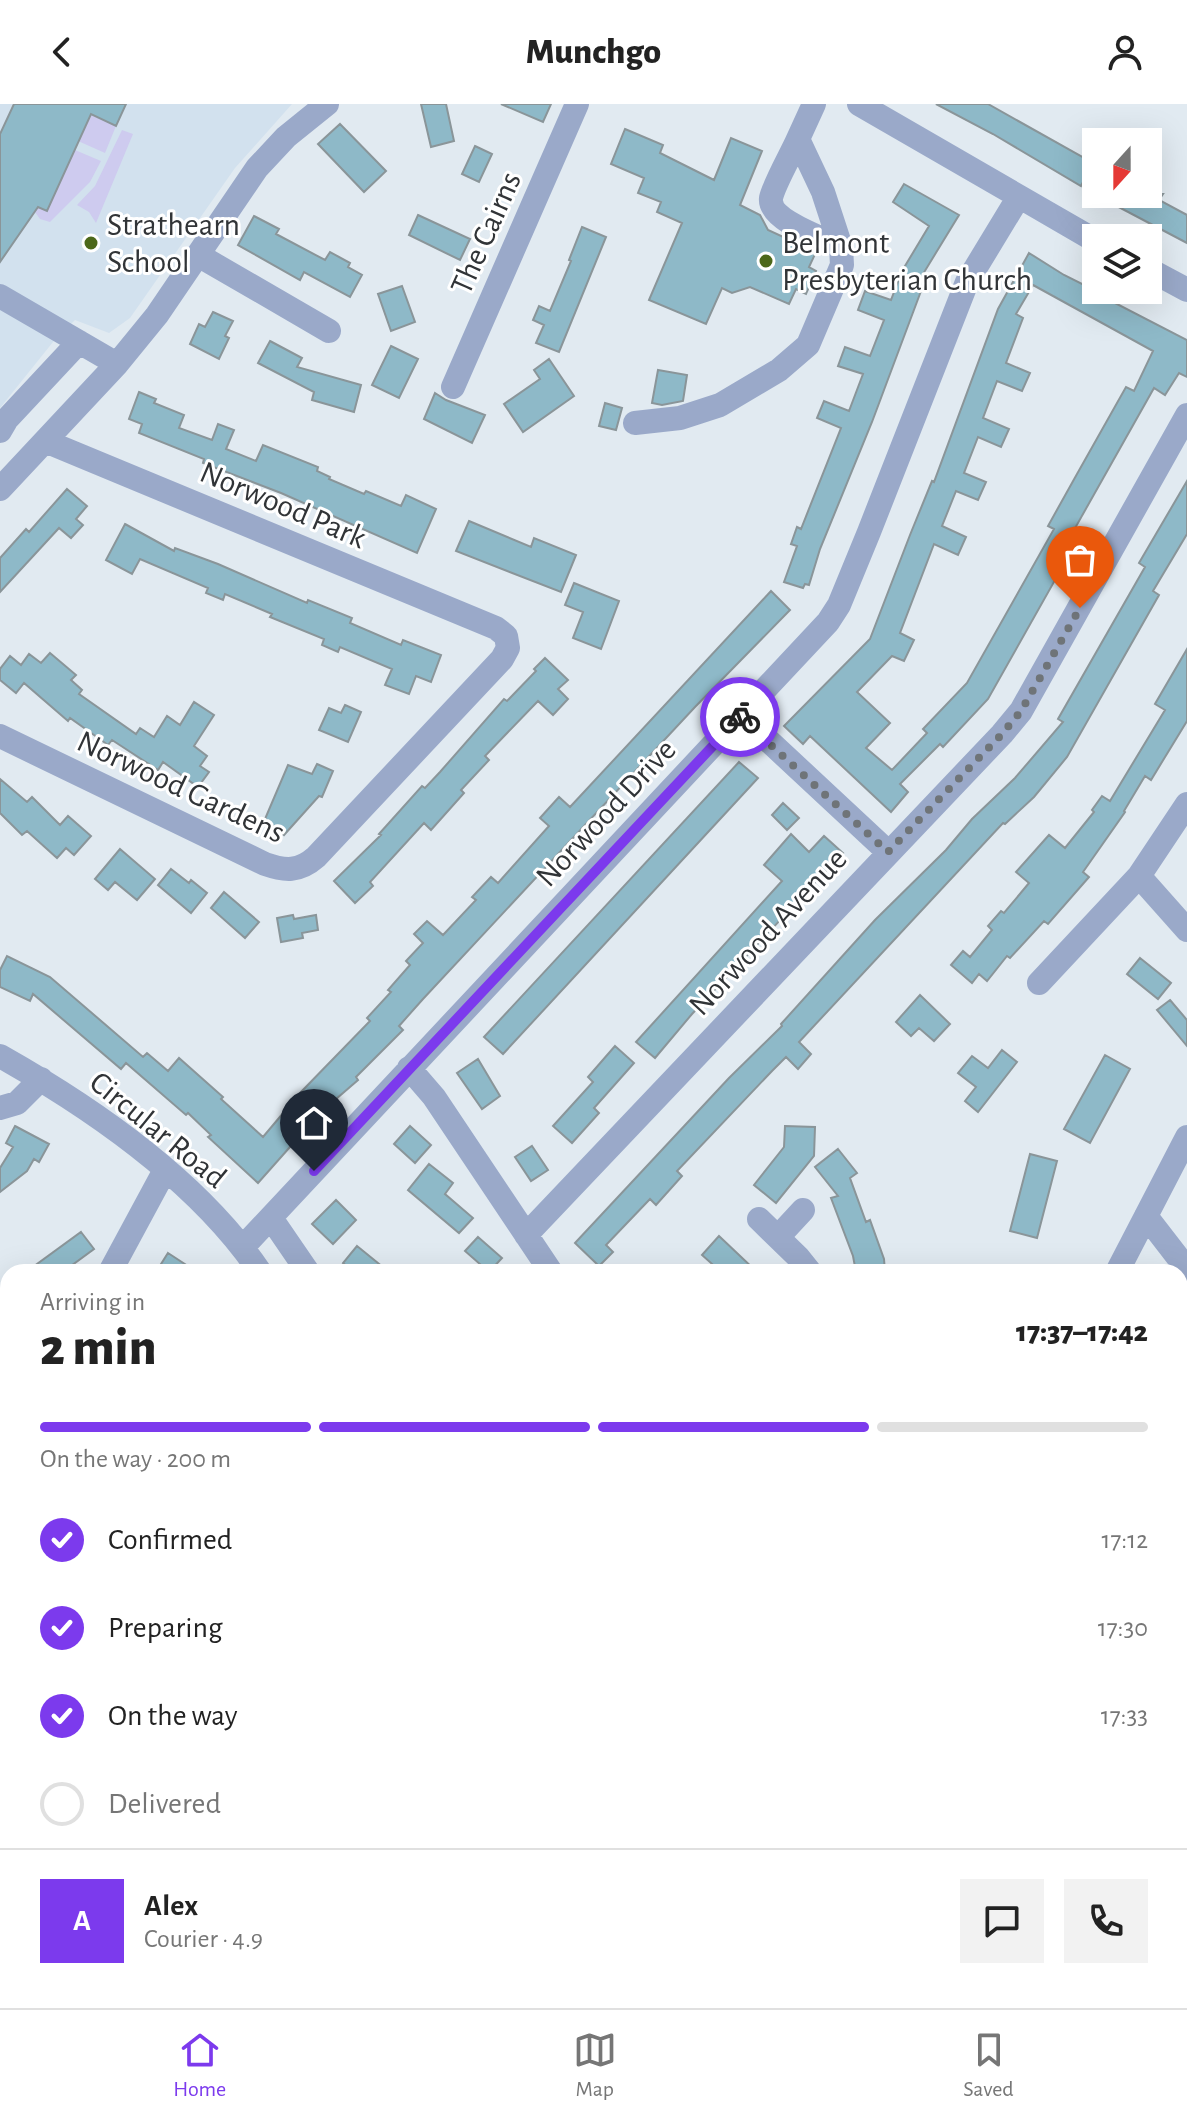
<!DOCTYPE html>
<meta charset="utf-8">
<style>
body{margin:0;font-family:"Alegreya Sans",sans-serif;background:#f2f2f2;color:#222;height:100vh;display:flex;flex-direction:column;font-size:30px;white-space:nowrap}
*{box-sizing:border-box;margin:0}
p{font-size:26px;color:#767676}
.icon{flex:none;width:44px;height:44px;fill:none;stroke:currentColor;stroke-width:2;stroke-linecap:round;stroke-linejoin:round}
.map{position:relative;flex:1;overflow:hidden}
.side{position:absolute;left:0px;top:1160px;width:1188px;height:744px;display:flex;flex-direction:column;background:#fff;border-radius:24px 24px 0 0;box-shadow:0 8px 32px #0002}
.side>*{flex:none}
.needle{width:52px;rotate:201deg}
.buttons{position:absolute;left:1082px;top:24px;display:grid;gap:16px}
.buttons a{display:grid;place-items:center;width:80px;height:80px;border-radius:0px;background:#fff;box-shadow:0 8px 32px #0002;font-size:40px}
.pin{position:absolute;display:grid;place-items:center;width:68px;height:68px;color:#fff;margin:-82px -34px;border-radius:50% 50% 50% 0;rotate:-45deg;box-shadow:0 0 8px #0007}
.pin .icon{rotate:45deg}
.courier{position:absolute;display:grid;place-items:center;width:80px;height:80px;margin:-40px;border:6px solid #7c3aed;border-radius:50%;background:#fff;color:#222;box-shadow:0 2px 10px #0007}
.summary em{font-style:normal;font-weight:800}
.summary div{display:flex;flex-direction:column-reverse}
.summary{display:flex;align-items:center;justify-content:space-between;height:136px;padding:0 40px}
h1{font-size:52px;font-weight:800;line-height:60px}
.bar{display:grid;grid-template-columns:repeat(4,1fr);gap:12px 8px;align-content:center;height:96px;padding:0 40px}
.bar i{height:10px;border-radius:6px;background:#e0e0e0}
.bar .current{background:#7c3aed}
.bar p{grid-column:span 4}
.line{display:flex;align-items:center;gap:20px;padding:0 40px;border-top:2px solid #e0e0e0}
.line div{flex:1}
.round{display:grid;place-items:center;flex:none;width:84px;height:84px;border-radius:0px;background:#f2f2f2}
ol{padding:0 40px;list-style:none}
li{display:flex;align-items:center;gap:24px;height:88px}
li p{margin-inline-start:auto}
li .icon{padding:8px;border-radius:50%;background:#7c3aed;color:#fff;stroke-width:4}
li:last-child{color:#767676}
li i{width:44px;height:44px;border:4px solid #e0e0e0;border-radius:50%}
header{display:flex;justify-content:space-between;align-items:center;height:104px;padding:0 40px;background:#fff;font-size:36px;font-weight:800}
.tabs{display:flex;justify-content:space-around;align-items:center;height:112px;border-top:2px solid #e0e0e0;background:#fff;font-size:22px;color:#767676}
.tabs a{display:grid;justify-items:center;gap:4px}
.tabs .current{color:#7c3aed}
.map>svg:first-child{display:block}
.built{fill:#d2e1ee}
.green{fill:#cecbef}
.building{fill:#8eb9c8;stroke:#8a9599;stroke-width:2;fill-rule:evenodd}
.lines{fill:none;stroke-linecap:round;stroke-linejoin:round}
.minor{stroke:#9aa9c9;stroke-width:24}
.done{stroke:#6f7478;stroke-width:8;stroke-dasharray:0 14.4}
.route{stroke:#7c3aed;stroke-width:10}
.poi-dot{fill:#4c681a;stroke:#fff;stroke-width:3}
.labels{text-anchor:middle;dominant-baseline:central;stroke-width:6;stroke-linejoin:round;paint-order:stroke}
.poi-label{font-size:32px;fill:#313437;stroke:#fff;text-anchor:start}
.street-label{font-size:32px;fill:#313437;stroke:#fff}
</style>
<header><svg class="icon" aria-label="back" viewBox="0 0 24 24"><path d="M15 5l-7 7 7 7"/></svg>Munchgo<svg class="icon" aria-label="person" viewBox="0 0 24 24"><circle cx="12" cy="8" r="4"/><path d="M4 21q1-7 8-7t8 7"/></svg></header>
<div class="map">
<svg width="1187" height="1904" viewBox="0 0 1187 1904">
<rect width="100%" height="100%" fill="#e1eaf1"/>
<path class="built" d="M0,0H292L235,64L130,214L109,229L75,216L53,238L0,304Z"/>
<path class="green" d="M91,10L116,22L105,49L78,37Z
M122,26L133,30L96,119L89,108L77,101L95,82Z
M75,46L101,57L90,78L50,118L40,115L35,108Z"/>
<path class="building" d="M14,0H126L116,22L91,10L47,107L38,103L0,158V30Z
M421,0H446L454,37L431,43Z
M501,0H551L543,18Z
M936,0H988L1093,59L1081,82L993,30Z
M340,20L386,67L364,88L318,40Z
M625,25L663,41L660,49L714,76L731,34L762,47L740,101L760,111L768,126L816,148L809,163L816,167L806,190L796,185L789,200L750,183L732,189L722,184L706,220L649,196L682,119L657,108L661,98L638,89L644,74L611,60Z
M475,42L492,50L479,78L462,70Z
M904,80L959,111L923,170L927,171L872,318L820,445L809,481L805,480L803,484L784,478L797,442L791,440L797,423L801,425L841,324L817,314L824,297L849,307L863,270L838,262L845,243L870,252L884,216L858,206L865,187L891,196L902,167L929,122L893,98Z
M1094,90H1163L1159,96L1187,111V139Z
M418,111L470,135L460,156L409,131Z
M254,112L279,125L276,130L325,156L330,148L350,159L348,163L362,171L350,193L304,168L300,176L238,141Z
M582,123L606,133L559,248L536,239L544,221L533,216L539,202L550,207L571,157L569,156Z
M1029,149L1064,171L1116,197L1115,199L1187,236V273L1179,269L1165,291L1154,284L1061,449L1068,453L988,595L943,643L940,640L900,680L908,688L891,708L810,632L803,640L784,622L870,535L910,431L932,377L934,378L998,205ZM1033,181L1153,247L1134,287L1126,283L1077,370L1048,422L1054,425L967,579L923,625L927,629L892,666L866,644L890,619L857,588L892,552L904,557L914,536L900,529L934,440L958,451L966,433L942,422L956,387L978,396L986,378L964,369L978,333L1001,343L1009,325L983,314L997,277L1022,287L1030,269L1006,259L1023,214L1016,210Z
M402,182L415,218L391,227L378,190Z
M213,208L233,217L225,232L229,234L219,255L190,240L199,220L205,223Z
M270,237L302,254L297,263L361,281L354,308L312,296L314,288L258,259Z
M391,242L418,255L399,294L372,281Z
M549,255L574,292L523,328L504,300L540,275L534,266Z
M658,266L687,271L683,297L662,301L652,299Z
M139,288L156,295L154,299L184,311L179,324L212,336L218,320L234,326L226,345L256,357L263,341L318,363L317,367L330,373L329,375L364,390L366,387L401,402L406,391L436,405L417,449L281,389L203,359L204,355L139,329L142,320L129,315Z
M435,289L446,296L485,311L472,339L424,315Z
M605,299L622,304L616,326L599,322Z
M1187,377V430L1153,487L1159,491L1067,653L1034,693L1005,720L1003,719L799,938L811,950L798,965L786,953L772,967L677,1067L682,1072L656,1101L650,1095L606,1141L613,1148L599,1162L575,1139L729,974L782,922L781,920L875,816L946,746L972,715L1015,674L1063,618L1058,615L1145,463L1139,459Z
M67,385L87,402L76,415L83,421L71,434L59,424L0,488V454L26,425L29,428Z
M469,417L531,443L534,434L576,451L561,488L456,447Z
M125,420L174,447L175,444L218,460L307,499L308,496L352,514L350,519L401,541L403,536L441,551L431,578L416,572L409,590L385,581L392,565L340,543L338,548L322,541L324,535L270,513L272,510L225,490L223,496L206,489L208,484L140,455L132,470L106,456Z
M574,479L619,497L601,545L573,534L583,508L565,501Z
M771,487L790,506L695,603L423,895L399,922L403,926L356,973L358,976L321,1008L258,1079L208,1033L211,1031L188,1009L186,1011L126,959L121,965L33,890L30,897L0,883V866L7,852L50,873L143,953L147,949L168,967L179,954L223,993L221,995L263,1033L300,989L370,917L367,914L391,888L388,886L410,861L406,857L423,839L414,830L427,817L443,831L476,796L472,793L491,773L498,779L549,722L540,714L559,693L570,703Z
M1187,545V617L1151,676L1145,672L1124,707L1125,708L1083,768L1089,773L1048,820L1044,817L1010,854L1007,852L987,877L979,870L972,879L951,861L963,847L970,853L992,826L988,822L1001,807L1004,809L1029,779L1016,768L1049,731L1065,744L1094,708L1092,706L1102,692L1110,697L1165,606L1155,600Z
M50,549L76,571L71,576L82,586L79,590L136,630L140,624L154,633L167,612L180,621L194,598L214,611L194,642L207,652L200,662L209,668L198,683L163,658L158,666L112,636L108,641L70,614L68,617L24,579L16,589L0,576V565L10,552L21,561L29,550L41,559Z
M545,554L568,576L558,585L568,595L553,611L538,597L485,652L489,656L461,686L464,689L431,726L424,719L370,778L373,782L355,799L334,777L381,731L379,730L422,682L425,684L440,668L504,595L507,597L536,567L534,565Z
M345,601L361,608L348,638L319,626L329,604L341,609Z
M739,658L758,674L503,950L484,933Z
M317,660L333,667L322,693L319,692L284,731L265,715L288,661L312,670Z
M0,675L27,698L32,693L60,721L68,712L91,732L74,751L66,744L57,754L27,727L22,731L0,709Z
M783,699L799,714L787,726L772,711Z
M791,730L809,748L824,732L843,749L692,910L655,954L636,938L782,777L764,761Z
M120,745L155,775L137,796L115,778L108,786L95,775Z
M171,765L189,779L191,776L207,789L191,809L158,781Z
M224,788L259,818L245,834L211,804Z
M293,811L294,815L316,811L318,826L302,829L303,834L281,838L277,814Z
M1140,854L1171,879L1158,895L1127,870Z
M920,891L950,920L934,937L919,924L911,932L896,918Z
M1170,896L1187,916V942L1157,906Z
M615,942L634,959L594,1004L599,1009L572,1039L553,1022L593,978L588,973Z
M1002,946L1017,958L978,1008L965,997L976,983L958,969L972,952L988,964Z
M1105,951L1130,965L1090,1039L1064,1025Z
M478,955L500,992L482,1005L457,969Z
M15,1022L49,1040L39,1058L34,1055L27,1067L0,1088V1064L13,1043L6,1039Z
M410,1022L431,1041L415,1059L394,1040Z
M785,1022L815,1023L814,1052L776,1099L754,1081L784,1043Z
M532,1042L548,1066L531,1077L515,1053Z
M838,1045L857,1069L850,1074L866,1118L870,1116L884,1155L885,1168H856L853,1152L831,1094L838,1092L815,1063Z
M1030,1050L1057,1057L1037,1134L1010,1127Z
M429,1060L453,1079L445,1090L473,1114L459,1129L408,1086Z
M336,1096L356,1116L333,1140L312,1120Z
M81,1128L94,1145L71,1162L76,1168H26Z
M719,1132L757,1168H721L702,1151Z
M478,1133L502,1154L489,1168L465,1147Z
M357,1142L389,1168H354L343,1159Z
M168,1149L197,1168H156Z"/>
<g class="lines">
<path class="minor" d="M859,0L1096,137
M798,35C792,49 774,80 771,94C768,116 824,135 841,143
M198,151L329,227
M1148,165L1187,186
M0,192L117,260
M453,283L577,0
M635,319L680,314L720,301L779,266L808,241L842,161L841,143L823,88L798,35L814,0
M0,327L7,315L79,238
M0,385L117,260L157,211L257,64L286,33L327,0
M742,612L888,748
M0,632L265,760C285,767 299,768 316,753L502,555L508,544L506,532L496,524L45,337
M1139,772L1187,826
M1039,879L1139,772L1187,700
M0,952C94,1005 199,1078 260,1168
M409,964L434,993L551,1168
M0,1004L17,999L41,975
M1146,1112L1187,1165
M271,1114L308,1168
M759,1115L798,1153L810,1168
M526,1131L1002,630L1021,607L1187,311
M778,1133L803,1106
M243,1143L828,518L839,501L869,428L967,178L1018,94
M110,1168L165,1066
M1117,1168L1187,1033
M0,1252L8,1246
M0,1434L8,1445
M1180,1490L1187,1499
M0,1703L8,1713
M1180,1779L1187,1778
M0,1816L8,1810
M1021,1896L1027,1904
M128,1904L129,1896
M509,1904L521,1896
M953,1904L966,1896"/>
</g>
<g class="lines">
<path class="done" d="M740,613L888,748L1002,630L1021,607L1080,504"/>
<path class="route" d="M314,1067L740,613"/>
</g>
<g class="poi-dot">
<circle cx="91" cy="139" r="8"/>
<circle cx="766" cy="157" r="8"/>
</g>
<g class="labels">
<g class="poi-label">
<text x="107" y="121">Strathearn<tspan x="107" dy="37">School</tspan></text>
<text x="782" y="139">Belmont<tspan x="782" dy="37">Presbyterian Church</tspan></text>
</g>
<g class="street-label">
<text transform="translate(486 129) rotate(-66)">The Cairns</text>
<text transform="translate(283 401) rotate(23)">Norwood Park</text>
<text transform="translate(181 683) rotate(25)">Norwood Gardens</text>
<text transform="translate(606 709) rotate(-47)">Norwood Drive</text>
<text transform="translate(768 828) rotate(-47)">Norwood Avenue</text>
<text transform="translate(158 1026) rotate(39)">Circular Road</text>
</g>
</g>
</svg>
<div class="buttons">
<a><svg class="needle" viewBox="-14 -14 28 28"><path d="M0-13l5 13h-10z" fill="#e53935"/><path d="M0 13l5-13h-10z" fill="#767676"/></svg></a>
<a><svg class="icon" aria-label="layers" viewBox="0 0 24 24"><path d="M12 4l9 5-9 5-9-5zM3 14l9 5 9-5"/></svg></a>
</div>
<div class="pin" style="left:1080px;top:504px;background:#ea580c"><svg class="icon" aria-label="bag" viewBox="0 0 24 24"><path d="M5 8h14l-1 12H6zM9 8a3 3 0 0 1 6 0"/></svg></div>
<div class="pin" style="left:314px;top:1067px;background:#1f2937"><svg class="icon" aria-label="home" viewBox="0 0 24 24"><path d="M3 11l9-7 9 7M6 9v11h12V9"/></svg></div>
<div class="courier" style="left:740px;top:613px"><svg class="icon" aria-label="bike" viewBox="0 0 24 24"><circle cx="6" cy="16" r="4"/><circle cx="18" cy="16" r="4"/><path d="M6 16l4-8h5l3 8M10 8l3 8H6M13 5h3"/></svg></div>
<section class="side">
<div class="summary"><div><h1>2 min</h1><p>Arriving in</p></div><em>17:37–17:42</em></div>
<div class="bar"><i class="current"></i><i class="current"></i><i class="current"></i><i></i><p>On the way · 200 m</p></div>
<ol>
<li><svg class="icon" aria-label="check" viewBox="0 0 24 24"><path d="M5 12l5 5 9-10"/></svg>Confirmed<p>17:12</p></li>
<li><svg class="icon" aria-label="check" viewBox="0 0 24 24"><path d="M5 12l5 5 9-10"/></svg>Preparing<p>17:30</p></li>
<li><svg class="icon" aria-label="check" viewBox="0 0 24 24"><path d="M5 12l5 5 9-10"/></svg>On the way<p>17:33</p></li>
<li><i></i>Delivered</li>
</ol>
<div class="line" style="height:144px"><b class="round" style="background:#7c3aed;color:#fff">A</b><div><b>Alex</b><p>Courier · 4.9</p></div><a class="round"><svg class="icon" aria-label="chat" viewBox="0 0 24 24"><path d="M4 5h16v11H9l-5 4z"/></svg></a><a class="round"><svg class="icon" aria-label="phone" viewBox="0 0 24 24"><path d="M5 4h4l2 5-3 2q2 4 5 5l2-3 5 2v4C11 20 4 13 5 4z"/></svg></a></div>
</section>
</div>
<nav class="tabs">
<a class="current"><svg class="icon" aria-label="home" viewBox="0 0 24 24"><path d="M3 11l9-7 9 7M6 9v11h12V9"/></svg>Home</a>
<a><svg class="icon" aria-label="map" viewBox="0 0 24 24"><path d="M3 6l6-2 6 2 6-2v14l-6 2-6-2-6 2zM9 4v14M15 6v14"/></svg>Map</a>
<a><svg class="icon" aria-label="saved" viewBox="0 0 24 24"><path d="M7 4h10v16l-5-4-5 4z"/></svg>Saved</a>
</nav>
